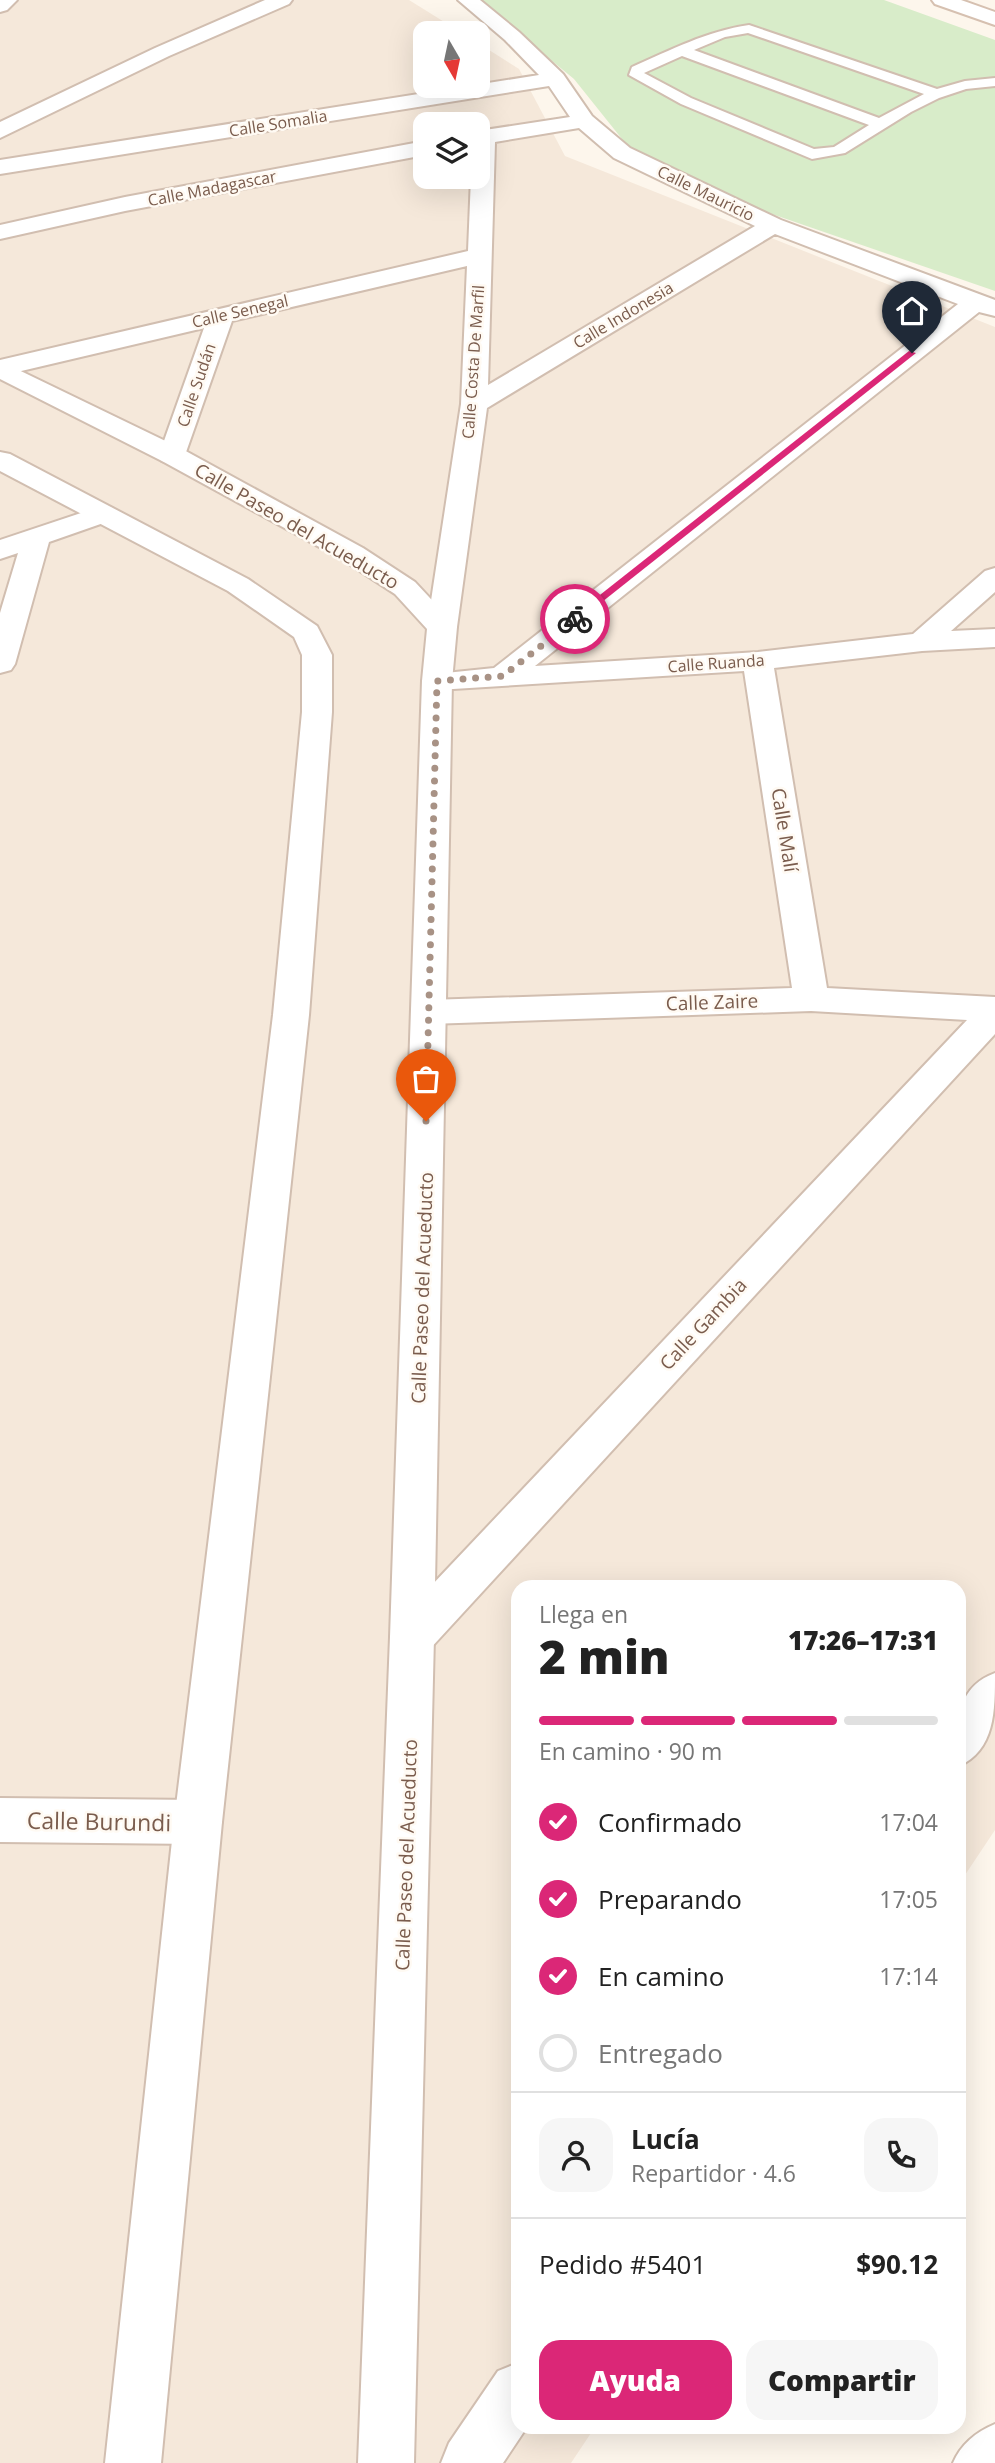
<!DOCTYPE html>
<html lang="es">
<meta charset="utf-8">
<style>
body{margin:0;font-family:"Open Sans",sans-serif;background:#f6f6f6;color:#222;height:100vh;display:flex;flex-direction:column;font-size:26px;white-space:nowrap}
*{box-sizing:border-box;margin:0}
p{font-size:23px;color:#767676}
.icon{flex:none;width:38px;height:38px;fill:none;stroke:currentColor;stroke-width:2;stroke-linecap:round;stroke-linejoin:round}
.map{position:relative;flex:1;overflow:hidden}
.sheet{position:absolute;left:511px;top:1580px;width:455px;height:854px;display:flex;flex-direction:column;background:#fff;border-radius:21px;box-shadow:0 7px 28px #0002}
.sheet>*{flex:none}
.needle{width:46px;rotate:171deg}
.fabs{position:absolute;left:413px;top:21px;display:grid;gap:14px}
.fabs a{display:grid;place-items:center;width:77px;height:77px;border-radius:14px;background:#fff;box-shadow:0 7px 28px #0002;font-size:35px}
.pin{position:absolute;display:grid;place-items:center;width:60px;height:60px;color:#fff;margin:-72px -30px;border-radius:50% 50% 50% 0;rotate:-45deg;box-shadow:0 0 7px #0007}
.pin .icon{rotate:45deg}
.courier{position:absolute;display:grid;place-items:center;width:70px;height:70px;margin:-35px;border:5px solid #db2777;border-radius:50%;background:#fff;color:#222;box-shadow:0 2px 9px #0007}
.overview em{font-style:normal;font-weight:800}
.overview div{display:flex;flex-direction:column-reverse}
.overview{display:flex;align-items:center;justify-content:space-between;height:119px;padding:0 28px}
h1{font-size:46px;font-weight:800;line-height:52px}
.bar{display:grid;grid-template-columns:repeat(4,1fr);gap:10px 7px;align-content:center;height:84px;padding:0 28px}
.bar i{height:9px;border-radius:5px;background:#e0e0e0}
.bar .current{background:#db2777}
.bar p{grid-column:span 4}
.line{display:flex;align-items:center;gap:18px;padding:0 28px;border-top:2px solid #e0e0e0}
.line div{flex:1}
.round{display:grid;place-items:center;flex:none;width:74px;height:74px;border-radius:21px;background:#f6f6f6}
ol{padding:0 28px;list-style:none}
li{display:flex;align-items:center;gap:21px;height:77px}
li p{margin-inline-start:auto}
li .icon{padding:7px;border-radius:50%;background:#db2777;color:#fff;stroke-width:4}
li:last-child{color:#767676}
li i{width:38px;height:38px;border:4px solid #e0e0e0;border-radius:50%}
.action{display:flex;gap:14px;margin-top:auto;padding:14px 28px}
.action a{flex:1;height:80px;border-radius:21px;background:#db2777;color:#fff;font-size:28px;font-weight:800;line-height:80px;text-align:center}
.action a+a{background:#f6f6f6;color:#222}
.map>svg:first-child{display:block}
.residential{fill:#f5e8da;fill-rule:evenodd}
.green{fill:#d8ecc9}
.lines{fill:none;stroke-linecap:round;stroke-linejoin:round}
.service-casing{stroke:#d1beb0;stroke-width:4}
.minor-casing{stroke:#d1beb0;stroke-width:4}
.tertiary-casing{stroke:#d1beb0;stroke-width:4}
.secondary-casing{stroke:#d6c0b0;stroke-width:4}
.service{fill:#fff;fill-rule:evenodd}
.minor{fill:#fff;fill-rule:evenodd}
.tertiary{fill:#fff;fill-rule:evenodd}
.secondary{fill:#fff;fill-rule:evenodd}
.route{fill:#db2777}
.done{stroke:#a89285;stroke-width:7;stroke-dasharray:0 12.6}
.labels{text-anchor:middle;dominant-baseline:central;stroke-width:5;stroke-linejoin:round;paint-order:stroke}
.far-street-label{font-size:16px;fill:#7a5c4d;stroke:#fffaf3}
.street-label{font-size:19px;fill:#7a5c4d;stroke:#fffaf3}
.near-street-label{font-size:23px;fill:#7a5c4d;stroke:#fffaf3}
</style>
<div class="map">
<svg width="995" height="2463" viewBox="0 0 995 2463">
<rect width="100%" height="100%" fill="#fdf6ec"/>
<path class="residential" d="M0,0H409L462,33H425V86H478V43L519,69L565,156L995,327V1830L959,1884V1587H518V2427H595L571,2463H0ZM425,124H478V177H425Z"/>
<path class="green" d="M478,0H884L995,40V291L769,213L634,154L574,79Z"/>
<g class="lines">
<g class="service-casing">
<path id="service" d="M749,25L937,89L965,81L995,78V86L966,89L939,98L911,112L845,153L812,159L681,104L629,75L632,67C671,50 707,31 749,25ZM748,33L924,94L879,118L694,50L725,37ZM682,56L869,125L834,147L814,149L691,98L644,73Z
M995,2424V2463H953C961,2444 976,2432 995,2424Z"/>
</g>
<g class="minor-casing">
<path id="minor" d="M0,0H17L7,10L0,12Z
M265,0H292L289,4L169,56L0,138V122L155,48Z
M458,0H480L519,32L563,74L592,116L630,148L781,220L995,300V316L979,312L535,666L758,652L913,634L985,571L995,568V592L951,631L995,629V647L922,651L774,668L827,988L995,997V1034L428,1651L412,1656L396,1651L390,1637L396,1623L967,1020L811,1011L429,1024L417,1021L411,1012L417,1003L429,1000L792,988L744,671L437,690L426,687L422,681L426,675L494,668L958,304L775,234L487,408L457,627L452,633L442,636L432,633L427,627L461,404L467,266L232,321L185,455L182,461L172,463L162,461L159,455L204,328L0,376V360L468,251L471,177H478V131L570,117L549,86L0,174V160L539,75L505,40ZM579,128L614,158L755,226L488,385L495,142Z
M425,141V155L125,211L0,239V225L125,197Z
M102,506L112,508L116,514L112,520L49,542L15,664L11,670L0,673V613L18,553L0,559V540Z
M995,1673C995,1711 995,1750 959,1766C959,1727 952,1689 995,1673Z
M0,1798L198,1800L215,1807L222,1822L215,1837L198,1844L0,1842Z
M518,2363V2427H527L503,2463H441L449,2443L498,2371Z"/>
</g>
<g class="tertiary-casing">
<path id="tertiary" d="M0,361L182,449L363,548L415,582L457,627L452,681L434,1637L414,2463H358L390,1637L422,681L427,629L395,594L343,560L162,461L0,379Z
M0,452L10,454L248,579L317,626L332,655V712L309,1015L222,1822L161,2463H105L174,1822L273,1015L302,712V655L294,637L228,591L0,471Z"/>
</g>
<g class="secondary-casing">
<path id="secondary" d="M932,0H961L995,12V25L935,4Z"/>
</g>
<use href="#service" class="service"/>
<use href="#minor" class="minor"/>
<use href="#tertiary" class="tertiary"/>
<use href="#secondary" class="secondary"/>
</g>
<path class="route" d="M909,351L916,353L578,621H572V617Z"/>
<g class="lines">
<path class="done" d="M426,1121L437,681L503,676L575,619"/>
</g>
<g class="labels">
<g class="far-street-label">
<text transform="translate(278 123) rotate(-9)">Calle Somalia</text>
<text transform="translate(212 188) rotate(-11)">Calle Madagascar</text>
<text transform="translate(706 193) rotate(26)">Calle Mauricio</text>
<text transform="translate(240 311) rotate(-13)">Calle Senegal</text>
<text transform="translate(623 315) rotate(-31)">Calle Indonesia</text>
<text transform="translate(473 362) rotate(-86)">Calle Costa De Marfil</text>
<text transform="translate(196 385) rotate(-71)">Calle Sudán</text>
<text transform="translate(716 663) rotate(-4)">Calle Ruanda</text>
</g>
<g class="street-label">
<text transform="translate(297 526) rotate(30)">Calle Paseo del Acueducto</text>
<text transform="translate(785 830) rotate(81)">Calle Malí</text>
<text transform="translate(712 1002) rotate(-2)">Calle Zaire</text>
<text transform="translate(422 1288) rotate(-88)">Calle Paseo del Acueducto</text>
<text transform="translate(703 1324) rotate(-47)">Calle Gambia</text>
<text transform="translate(406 1855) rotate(-88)">Calle Paseo del Acueducto</text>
</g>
<g class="near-street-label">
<text transform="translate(99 1821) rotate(1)">Calle Burundi</text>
</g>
</g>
</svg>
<div class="fabs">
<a><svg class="needle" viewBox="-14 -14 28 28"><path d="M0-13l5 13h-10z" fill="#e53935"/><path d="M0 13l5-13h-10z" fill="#767676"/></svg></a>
<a><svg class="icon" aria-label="layers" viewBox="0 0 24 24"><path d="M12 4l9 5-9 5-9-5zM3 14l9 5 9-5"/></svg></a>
</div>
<div class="pin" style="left:426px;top:1121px;background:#ea580c"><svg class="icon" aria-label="bag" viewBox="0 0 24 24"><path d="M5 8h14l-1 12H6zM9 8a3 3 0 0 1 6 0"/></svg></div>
<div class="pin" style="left:912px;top:353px;background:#1f2937"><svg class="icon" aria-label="home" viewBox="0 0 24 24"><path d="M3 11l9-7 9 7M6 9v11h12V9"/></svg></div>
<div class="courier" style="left:575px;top:619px"><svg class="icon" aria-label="bike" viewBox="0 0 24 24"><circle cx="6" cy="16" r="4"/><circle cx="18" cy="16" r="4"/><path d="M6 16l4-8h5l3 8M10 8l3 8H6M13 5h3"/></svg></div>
<section class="sheet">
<div class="overview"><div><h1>2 min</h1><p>Llega en</p></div><em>17:26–17:31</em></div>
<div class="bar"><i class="current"></i><i class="current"></i><i class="current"></i><i></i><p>En camino · 90 m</p></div>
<ol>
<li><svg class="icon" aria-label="check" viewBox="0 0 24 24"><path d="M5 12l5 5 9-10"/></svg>Confirmado<p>17:04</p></li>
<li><svg class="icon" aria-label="check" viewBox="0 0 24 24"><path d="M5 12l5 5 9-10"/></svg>Preparando<p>17:05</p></li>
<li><svg class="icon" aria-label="check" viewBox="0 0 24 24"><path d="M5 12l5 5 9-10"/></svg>En camino<p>17:14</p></li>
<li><i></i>Entregado</li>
</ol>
<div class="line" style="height:126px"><a class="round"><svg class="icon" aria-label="person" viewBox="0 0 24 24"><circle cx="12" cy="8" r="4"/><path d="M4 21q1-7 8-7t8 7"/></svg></a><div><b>Lucía</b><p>Repartidor · 4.6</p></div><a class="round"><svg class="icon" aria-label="phone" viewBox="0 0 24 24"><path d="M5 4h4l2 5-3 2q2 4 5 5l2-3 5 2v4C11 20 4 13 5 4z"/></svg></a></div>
<div class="line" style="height:91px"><div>Pedido #5401</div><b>$90.12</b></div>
<div class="action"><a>Ayuda</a><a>Compartir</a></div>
</section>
</div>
